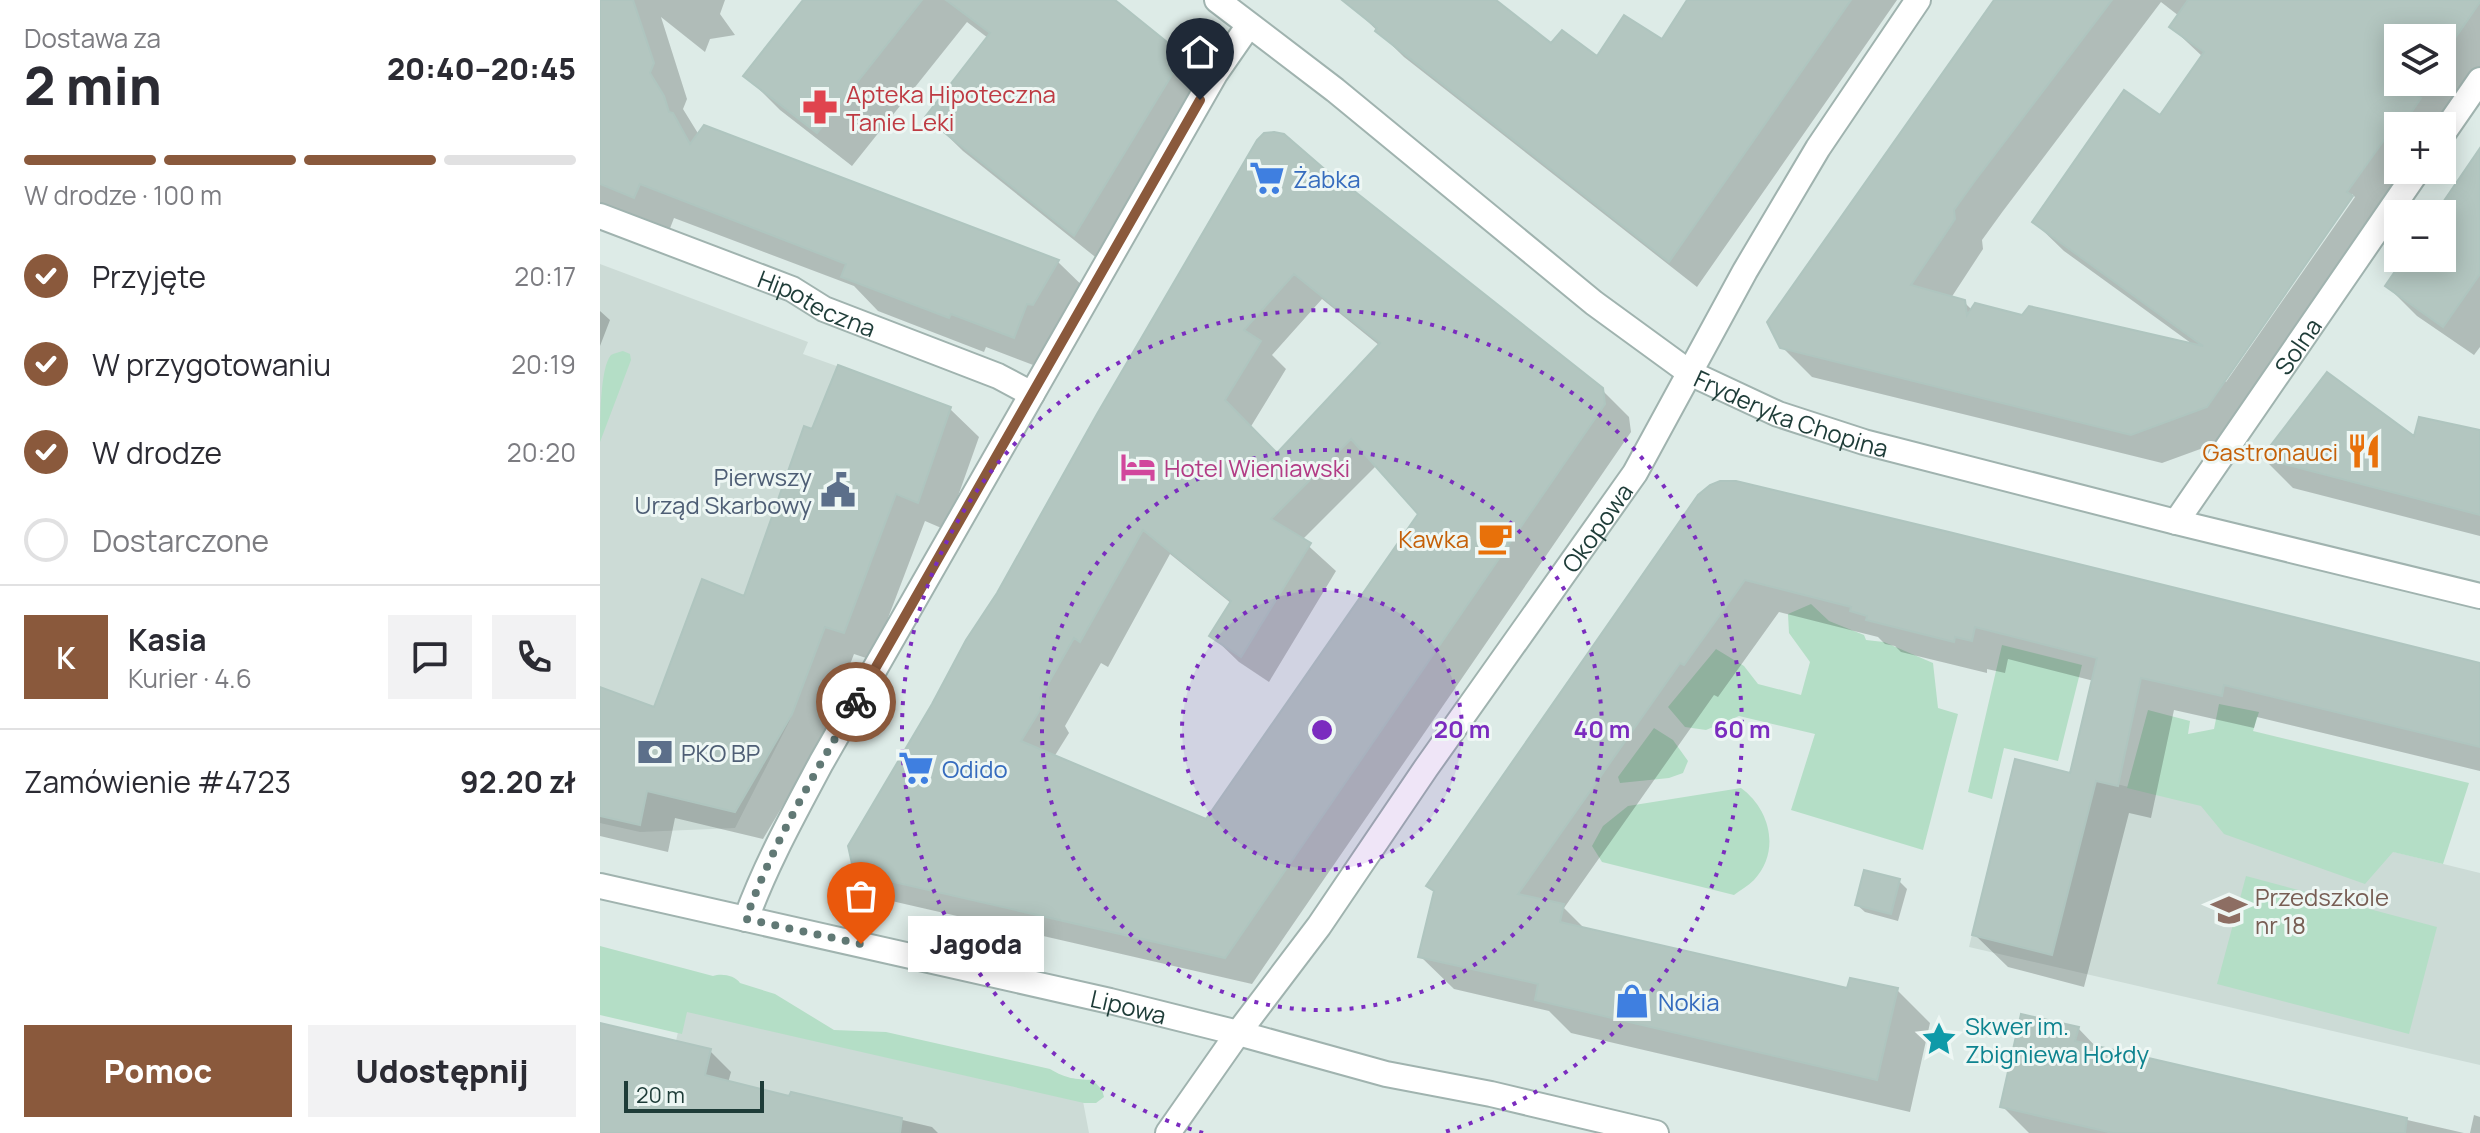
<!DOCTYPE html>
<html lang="pl">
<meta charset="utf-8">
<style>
body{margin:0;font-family:Manrope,sans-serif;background:#f2f2f3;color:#2b2b33;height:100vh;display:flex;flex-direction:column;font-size:30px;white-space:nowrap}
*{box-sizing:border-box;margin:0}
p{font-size:26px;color:#7c7c81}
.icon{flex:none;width:44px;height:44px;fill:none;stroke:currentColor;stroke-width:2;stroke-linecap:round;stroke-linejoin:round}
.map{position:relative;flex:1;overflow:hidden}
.drawer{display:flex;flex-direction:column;background:#fff;width:600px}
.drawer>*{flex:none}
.buttons{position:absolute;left:1784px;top:24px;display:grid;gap:16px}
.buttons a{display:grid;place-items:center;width:72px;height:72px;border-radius:0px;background:#fff;box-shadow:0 4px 20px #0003;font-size:40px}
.scale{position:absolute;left:24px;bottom:20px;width:140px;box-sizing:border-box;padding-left:8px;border:4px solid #1e3c38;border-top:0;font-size:22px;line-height:28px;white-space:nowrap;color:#1e3c38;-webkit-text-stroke:6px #eef7f4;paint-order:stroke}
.pin{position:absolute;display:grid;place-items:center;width:68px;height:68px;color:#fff;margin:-82px -34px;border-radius:50% 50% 50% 0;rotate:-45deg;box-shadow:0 0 8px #0007}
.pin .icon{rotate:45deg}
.courier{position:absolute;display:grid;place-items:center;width:80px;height:80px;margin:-40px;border:6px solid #8a593c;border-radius:50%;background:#fff;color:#222;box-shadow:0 2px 10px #0007}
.bubble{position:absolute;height:56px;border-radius:0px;background:#fff;box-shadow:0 4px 20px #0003;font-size:26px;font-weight:800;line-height:56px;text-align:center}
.summary em{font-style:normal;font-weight:800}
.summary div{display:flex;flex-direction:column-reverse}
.summary{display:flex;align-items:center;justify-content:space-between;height:136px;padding:0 24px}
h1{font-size:52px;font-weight:800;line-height:60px}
.bar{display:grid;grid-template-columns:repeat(4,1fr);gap:12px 8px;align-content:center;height:96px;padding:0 24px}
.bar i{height:10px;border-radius:6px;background:#e1e1e2}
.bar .active{background:#8a593c}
.bar p{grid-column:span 4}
.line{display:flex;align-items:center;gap:20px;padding:0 24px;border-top:2px solid #e1e1e2}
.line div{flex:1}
.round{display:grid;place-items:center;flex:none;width:84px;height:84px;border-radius:0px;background:#f2f2f3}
ol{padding:0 24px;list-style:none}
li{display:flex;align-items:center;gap:24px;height:88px}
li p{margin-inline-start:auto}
li .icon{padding:8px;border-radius:50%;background:#8a593c;color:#fff;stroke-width:4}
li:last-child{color:#7c7c81}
li i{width:44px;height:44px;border:4px solid #e1e1e2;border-radius:50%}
.cta{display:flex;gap:16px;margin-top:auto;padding:16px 24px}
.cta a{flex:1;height:92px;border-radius:0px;background:#8a593c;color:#fff;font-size:32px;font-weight:800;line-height:92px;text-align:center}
.cta a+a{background:#f2f2f3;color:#2b2b33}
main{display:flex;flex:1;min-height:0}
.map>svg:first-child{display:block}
.built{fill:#ccdbd6}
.green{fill:#b4dec6}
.shadow{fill:#0003;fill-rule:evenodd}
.building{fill:#b3c6c0;stroke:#afc5bf;stroke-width:2;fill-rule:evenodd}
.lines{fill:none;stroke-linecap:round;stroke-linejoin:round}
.minor-casing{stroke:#a0b3af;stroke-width:28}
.tertiary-casing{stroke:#a0b3af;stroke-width:28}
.minor{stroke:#fff;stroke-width:24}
.tertiary{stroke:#fff;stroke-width:24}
.done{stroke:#617975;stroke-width:8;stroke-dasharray:0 14.4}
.route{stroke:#8a593c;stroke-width:10}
.ring{fill:none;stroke:#7b2cbf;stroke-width:4;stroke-dasharray:4 8}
.labels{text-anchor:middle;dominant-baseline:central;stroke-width:6;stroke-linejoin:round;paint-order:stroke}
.health-label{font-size:24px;fill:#be3a42;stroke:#eef7f4;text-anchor:start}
.shop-label{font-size:24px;fill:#366cbe;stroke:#eef7f4;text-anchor:start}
.street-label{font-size:24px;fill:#1e3c38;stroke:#eef7f4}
.food-label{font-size:24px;fill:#c56008;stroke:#eef7f4;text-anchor:end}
.hotel-label{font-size:24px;fill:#b23c85;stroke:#eef7f4;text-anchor:start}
.service-label{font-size:24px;fill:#4e5e75;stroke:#eef7f4;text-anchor:end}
.education-label{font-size:24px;fill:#785e54;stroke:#eef7f4;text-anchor:start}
.culture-label{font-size:24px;fill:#0d838f;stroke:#eef7f4;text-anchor:start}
.centre{fill:#7b2cbf;stroke:#eef7f4;stroke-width:4}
.ring-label{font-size:24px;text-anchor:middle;font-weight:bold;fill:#7b2cbf;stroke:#eef7f4;stroke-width:6;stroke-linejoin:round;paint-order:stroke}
</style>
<main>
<section class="drawer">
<div class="summary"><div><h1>2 min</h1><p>Dostawa za</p></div><em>20:40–20:45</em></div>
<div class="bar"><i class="active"></i><i class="active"></i><i class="active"></i><i></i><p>W drodze · 100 m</p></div>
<ol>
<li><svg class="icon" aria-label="check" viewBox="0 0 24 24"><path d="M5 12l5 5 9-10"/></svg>Przyjęte<p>20:17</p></li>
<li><svg class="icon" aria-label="check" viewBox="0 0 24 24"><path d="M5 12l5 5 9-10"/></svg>W przygotowaniu<p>20:19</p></li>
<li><svg class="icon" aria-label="check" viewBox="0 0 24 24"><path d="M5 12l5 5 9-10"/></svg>W drodze<p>20:20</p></li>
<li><i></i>Dostarczone</li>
</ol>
<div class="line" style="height:144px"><b class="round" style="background:#8a593c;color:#fff">K</b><div><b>Kasia</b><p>Kurier · 4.6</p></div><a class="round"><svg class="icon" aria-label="chat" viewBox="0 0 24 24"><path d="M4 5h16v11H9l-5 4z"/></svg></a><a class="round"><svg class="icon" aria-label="phone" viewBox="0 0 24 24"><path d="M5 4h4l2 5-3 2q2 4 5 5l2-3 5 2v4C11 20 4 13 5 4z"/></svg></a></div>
<div class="line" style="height:104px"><div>Zamówienie #4723</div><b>92.20 zł</b></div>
<div class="cta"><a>Pomoc</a><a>Udostępnij</a></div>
</section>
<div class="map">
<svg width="1880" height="1133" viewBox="0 0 1880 1133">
<rect width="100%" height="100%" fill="#ddebe7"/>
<path class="built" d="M0,264L208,342L203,354L351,407L318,503L296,495L244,633L225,627L189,722L135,828L40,832L0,823Z
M1415,759L1880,873V1065L1369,947Z
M84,1005L482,1096L489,1133H0L76,1041Z"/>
<path class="green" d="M23,351L30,354L31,360L0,442C0,423 0,367 11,355C14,353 20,352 23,351Z
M1211,604L1229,621L1264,635L1266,640L1284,642L1333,663L1338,708L1358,714L1323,850L1191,810L1215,734L1139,716L1106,730L1085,727L1068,707L1116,649L1144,666L1158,684L1201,695L1210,662L1189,633L1188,614Z
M1402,645L1482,665L1458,761L1404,748L1392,799L1368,792Z
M1619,704L1659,712L1653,731L1869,783L1843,864L1793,852L1765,884L1624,834L1601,806L1527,788L1548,710L1590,721L1588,734L1614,729Z
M1054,728L1073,740L1088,761L1083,773L1069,778L1020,783L1018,777Z
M1141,788C1170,809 1181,851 1154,880C1148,886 1140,890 1134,895L1002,862L992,846L1003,826L1028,806Z
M1646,876L1837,927L1809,1034L1617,984Z
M0,946L113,976C121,973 135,975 140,983L175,994L234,1030L286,1032L450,1069C467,1079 474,1079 493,1080L502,1090L504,1097L496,1103H484L87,1012L82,1034L0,1015Z"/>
<path class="shadow" d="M0,0H125L120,14L135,35L110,39L105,52L61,17L87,99L83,109L99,135L105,128L458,262L493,296L449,371L386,347L384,352L278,311L254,286L74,218L69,231L0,203Z
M204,0H511L571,48L606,83L509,268L363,151L328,117L388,38L367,22L252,166L180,110L146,76Z
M755,0H893L951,46L998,59L1063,42L1118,0H1297L1097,287L804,57L751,5Z
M1397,0H1880V74L1842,126H1798V170H1813L1636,436L1562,463L1212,377L1182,347ZM1561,2L1579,16L1571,27L1603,57L1560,118L1434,222L1464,251L1595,346L1372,310L1364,302L1351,298L1383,249L1382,240L1403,211ZM1798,38H1842V82H1798ZM1752,194L1755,197L1626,382L1623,380Z
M1880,152V347L1874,355L1817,316L1787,286L1806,258H1842V214H1837Z
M751,194L1002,390L1029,417L1031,432L652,984L283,899L256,872L398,594ZM722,299L780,346L677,456L650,428L686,369L672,355ZM777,465L820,513L607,821L454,757L469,733L465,726L501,663L508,667L570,554L632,604L612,636L639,662L669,682L736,571L702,540Z
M0,311L10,320L0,346Z
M350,409L379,437L346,530L325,521L272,660L254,654L220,743L163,839L75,818L68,852L0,836V689L55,710L145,599L213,431Z
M1880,433V536L1693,488L1663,458Z
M1079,526L1880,665V771L1657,717L1654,728L1574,710L1551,818L1529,813L1484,987L1408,967L1374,934L1471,775L1494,681L1408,659L1405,673L1387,669V673L1301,652L1295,646L1285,644L1278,637L1179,612L1118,697L1114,695L964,908L987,931L1248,990H1297L1330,1023L1310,1112L971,1033L949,1011L854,989L820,956Z
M1299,881L1307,889L1298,921L1265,912L1257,905Z
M0,1025L110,1051L131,1072L128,1083L190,1098L192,1094L332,1127L338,1133H0Z
M1478,1028L1498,1049L1864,1133H1429L1402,1106Z
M1874,1115L1880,1117V1133H1870Z"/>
<path class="building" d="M0,0H33L54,63L50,73L64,96L69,112L73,113L90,144L104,125L459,260L433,305L427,304L414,338L351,314L349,318L241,277L246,264L40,184L34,198L0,184Z
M203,0H322L217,133L143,76Z
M346,0H515L572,46L576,68L474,236L325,117L390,33Z
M742,0H896L951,43L962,30L997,56L1024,15L1062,39L1087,0H1251L1069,262L775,31L777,28Z
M1394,0H1512L1374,182L1354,210L1355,219L1311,285L1365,300L1367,315L1375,303L1422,315L1429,306L1603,346L1432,222L1524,90L1560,115L1604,52L1569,27L1588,0H1880V2L1842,57V38H1798V82H1825L1816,95L1821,98L1802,126H1798V128L1794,126L1747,192L1753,196L1607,407L1531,435L1180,348L1167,322Z
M674,132L684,134L751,192L753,190L1003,388L1005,404L625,958L254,873L248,846L332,704L366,640L397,593L497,414L657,140L664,133ZM694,274L780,343L677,453L625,400L661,341L644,330ZM751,439L818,514L606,819L421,741L443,705L440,698L474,638L480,642L543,530L631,601L609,636L641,657L711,543L671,519Z
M1880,148V274L1843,327L1785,286L1804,258H1842V214H1835Z
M238,365L351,407L318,503L296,494L244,633L225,627L192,714L135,812L47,791L40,825L0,816V687L54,707L102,579L144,596L204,426L212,429Z
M1727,372L1814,436L1819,417L1880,430V515L1661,458Z
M1120,481H1136L1349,532L1880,663V747L1624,685L1622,696L1541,678L1518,786L1496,781L1452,955L1372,935L1415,759L1470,773L1497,658L1375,627L1372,641L1355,637L1354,642L1266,620L1267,616L1250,611L1251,607L1145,580L1084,665L1080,663L918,894L964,904L960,922L1247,988L1250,978L1298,988L1277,1080L935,1000L938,984L818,957L834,891L826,886L1098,495L1110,485Z
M1264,870L1300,879L1291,914L1255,905Z
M1421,1014L1479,1027L1475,1041L1807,1118L1805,1133H1513L1400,1107Z
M0,1023L111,1049L105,1075L189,1096L191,1092L302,1118L300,1133H0Z"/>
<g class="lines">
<g class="minor-casing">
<g id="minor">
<path id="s1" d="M617,0L735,90L994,303L1090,373L1178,414L1264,442L1576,522L1880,596"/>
<path d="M1842,135L1880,80"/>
<path id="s2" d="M0,216L192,289L224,309L398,376L432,394"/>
<path id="s3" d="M1576,522L1818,170"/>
<path d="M146,919C166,864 194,814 221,763L615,74L649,25"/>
<path id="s4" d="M568,1133L638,1033L719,926L826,768L1035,473L1145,271L1218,148L1318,0"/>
</g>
</g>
<g class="tertiary-casing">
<g id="tertiary">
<path id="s5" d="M0,886L510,1001L638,1033L786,1074L891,1094L1056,1133"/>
</g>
</g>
<use href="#minor" class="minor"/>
<use href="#tertiary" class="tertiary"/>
</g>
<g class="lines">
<path class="done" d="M256,702C216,772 173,842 146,919L261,944"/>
<path class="route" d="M256,702L600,100"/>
</g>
<circle cx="722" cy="730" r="140" fill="#7b2cbf" fill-opacity=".12"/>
<g class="ring">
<circle cx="722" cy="730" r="140"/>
<circle cx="722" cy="730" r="280"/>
<path d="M603 1133A420 420 0 1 1 841 1133"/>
</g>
<defs>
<g id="pharmacy-bare" transform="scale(2.76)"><path d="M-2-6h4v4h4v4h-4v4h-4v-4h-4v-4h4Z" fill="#e0444e" stroke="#eef7f4" stroke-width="2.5" paint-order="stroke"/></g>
<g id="supermarket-bare" transform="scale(2.76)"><path d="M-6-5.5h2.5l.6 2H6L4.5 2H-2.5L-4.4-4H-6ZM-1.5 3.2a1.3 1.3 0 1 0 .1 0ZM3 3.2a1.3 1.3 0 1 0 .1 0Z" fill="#3f7fe0" stroke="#eef7f4" stroke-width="2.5" paint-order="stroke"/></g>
<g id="restaurant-bare" transform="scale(2.76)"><path d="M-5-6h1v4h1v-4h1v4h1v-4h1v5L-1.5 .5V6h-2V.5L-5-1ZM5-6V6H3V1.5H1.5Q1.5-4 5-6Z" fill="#e8710a" stroke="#eef7f4" stroke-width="2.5" paint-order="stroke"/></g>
<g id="hotel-bare" transform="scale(2.76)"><path d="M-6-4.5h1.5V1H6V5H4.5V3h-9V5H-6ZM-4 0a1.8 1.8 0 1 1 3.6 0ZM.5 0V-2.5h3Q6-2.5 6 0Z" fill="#d1479c" stroke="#eef7f4" stroke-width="2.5" paint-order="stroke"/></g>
<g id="civic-bare" transform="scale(2.76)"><path d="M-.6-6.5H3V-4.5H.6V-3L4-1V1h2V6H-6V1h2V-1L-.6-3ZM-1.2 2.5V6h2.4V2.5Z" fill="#5c6f8a" stroke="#eef7f4" stroke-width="2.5" paint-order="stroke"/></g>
<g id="cafe-bare" transform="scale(2.76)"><path d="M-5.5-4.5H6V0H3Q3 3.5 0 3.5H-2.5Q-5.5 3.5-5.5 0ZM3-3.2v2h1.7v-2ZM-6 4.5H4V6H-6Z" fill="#e8710a" stroke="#eef7f4" stroke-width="2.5" paint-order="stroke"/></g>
<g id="bank-bare" transform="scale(2.76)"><path d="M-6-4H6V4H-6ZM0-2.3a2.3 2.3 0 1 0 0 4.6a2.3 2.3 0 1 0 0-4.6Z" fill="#5c6f8a" stroke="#eef7f4" stroke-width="2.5" paint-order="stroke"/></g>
<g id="school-bare" transform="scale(2.76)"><path d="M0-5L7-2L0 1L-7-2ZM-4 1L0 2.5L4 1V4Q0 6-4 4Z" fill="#8d6e63" stroke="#eef7f4" stroke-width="2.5" paint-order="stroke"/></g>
<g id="shop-bare" transform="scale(2.76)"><path d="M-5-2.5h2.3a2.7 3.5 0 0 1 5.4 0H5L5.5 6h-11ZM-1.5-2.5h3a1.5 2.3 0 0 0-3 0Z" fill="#3f7fe0" stroke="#eef7f4" stroke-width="2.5" paint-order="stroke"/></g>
<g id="sight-bare" transform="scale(2.76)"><path d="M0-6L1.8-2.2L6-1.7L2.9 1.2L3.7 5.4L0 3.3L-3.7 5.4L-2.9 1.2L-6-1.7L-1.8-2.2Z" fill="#0f9aa8" stroke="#eef7f4" stroke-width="2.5" paint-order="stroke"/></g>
</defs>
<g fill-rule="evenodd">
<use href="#pharmacy-bare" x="220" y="107"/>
<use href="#supermarket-bare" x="667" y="178"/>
<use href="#restaurant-bare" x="1764" y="451"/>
<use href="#hotel-bare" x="538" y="467"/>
<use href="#civic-bare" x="238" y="490"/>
<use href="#cafe-bare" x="895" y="538"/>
<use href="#bank-bare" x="55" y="752"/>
<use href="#supermarket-bare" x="316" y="768"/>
<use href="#school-bare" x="1629" y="910"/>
<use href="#shop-bare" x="1032" y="1001"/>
<use href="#sight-bare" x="1339" y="1039"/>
</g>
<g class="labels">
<g class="health-label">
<text x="246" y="93">Apteka Hipoteczna<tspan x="246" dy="28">Tanie Leki</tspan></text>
</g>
<g class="shop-label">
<text x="693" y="178">Żabka</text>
<text x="342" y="768">Odido</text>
<text x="1058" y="1001">Nokia</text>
</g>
<g class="street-label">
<text stroke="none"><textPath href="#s2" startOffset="234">Hipoteczna</textPath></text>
<text stroke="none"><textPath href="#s3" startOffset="214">Solna</textPath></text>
<text stroke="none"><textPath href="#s1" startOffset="712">Fryderyka Chopina</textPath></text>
<text stroke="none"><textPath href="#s4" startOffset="742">Okopowa</textPath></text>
<text stroke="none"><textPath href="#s5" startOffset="542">Lipowa</textPath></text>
</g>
<g class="food-label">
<text x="1738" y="451">Gastronauci</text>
<text x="869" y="538">Kawka</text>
</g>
<g class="hotel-label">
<text x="564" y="467">Hotel Wieniawski</text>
</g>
<g class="service-label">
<text x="212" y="476">Pierwszy<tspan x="212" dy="28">Urząd Skarbowy</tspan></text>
<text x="81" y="752" text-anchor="start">PKO BP</text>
</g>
<g class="education-label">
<text x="1655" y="896">Przedszkole<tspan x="1655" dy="28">nr 18</tspan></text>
</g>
<g class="culture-label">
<text x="1365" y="1025">Skwer im.<tspan x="1365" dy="28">Zbigniewa Hołdy</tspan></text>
</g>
</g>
<circle cx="722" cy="730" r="12" class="centre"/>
<g class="ring-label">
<text x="862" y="738">20 m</text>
<text x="1002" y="738">40 m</text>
<text x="1142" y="738">60 m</text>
</g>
</svg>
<div class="buttons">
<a><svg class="icon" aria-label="layers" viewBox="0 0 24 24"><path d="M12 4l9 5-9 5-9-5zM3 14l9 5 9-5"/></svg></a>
<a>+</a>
<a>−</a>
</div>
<div class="scale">20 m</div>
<div class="pin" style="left:261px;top:944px;background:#ea580c"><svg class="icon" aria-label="bag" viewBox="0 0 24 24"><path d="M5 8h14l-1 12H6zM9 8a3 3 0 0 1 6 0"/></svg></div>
<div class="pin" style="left:600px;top:100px;background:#1f2937"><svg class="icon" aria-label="home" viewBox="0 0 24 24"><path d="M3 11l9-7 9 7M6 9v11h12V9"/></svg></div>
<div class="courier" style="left:256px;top:702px"><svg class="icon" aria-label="bike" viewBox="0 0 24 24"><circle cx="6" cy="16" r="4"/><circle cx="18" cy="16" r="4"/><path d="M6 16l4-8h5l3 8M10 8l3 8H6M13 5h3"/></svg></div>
<div class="bubble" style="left:308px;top:916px;width:136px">Jagoda</div>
</div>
</main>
